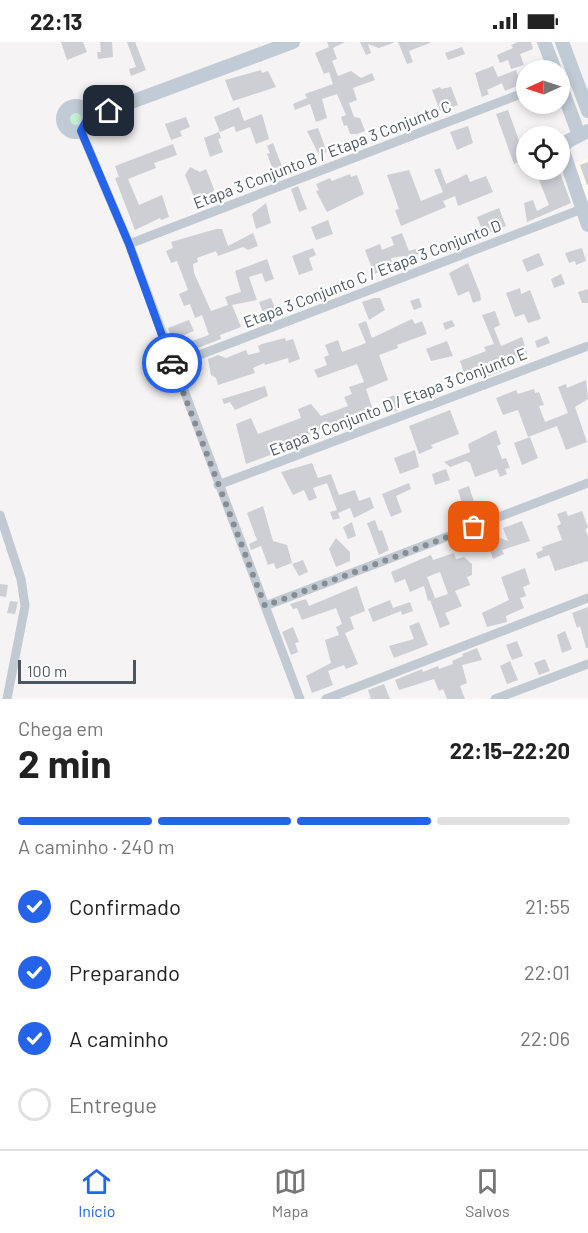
<!DOCTYPE html>
<html lang="pt">
<meta charset="utf-8">
<style>
body{margin:0;font-family:Barlow,sans-serif;background:#f6f6f6;color:#222;height:100vh;display:flex;flex-direction:column;font-size:22px;white-space:nowrap}
*{box-sizing:border-box;margin:0}
p{font-size:20px;color:#767676}
.icon{flex:none;width:33px;height:33px;fill:none;stroke:currentColor;stroke-width:2;stroke-linecap:round;stroke-linejoin:round}
.map{position:relative;height:657px;overflow:hidden}
.drawer{display:flex;flex-direction:column;background:#fff;flex:1}
.drawer>*{flex:none}
.needle{width:39px;rotate:267deg}
.fabs{position:absolute;left:516px;top:18px;display:grid;gap:12px}
.fabs a{display:grid;place-items:center;width:54px;height:54px;border-radius:50%;background:#fff;box-shadow:0 3px 9px #0003;font-size:30px}
.scale{position:absolute;left:18px;bottom:15px;width:118px;box-sizing:border-box;padding-left:6px;border:3px solid #4a5661;border-top:0;font-size:16px;line-height:21px;white-space:nowrap;color:#4a5661;-webkit-text-stroke:4px #fff;paint-order:stroke}
.pin{position:absolute;display:grid;place-items:center;width:51px;height:51px;color:#fff;margin:-26px;border-radius:12px;box-shadow:0 3px 9px #0006}
.courier{position:absolute;display:grid;place-items:center;width:60px;height:60px;margin:-30px;border:4px solid #2563eb;border-radius:50%;background:#fff;color:#222;box-shadow:0 2px 8px #0007}
.headline em{font-style:normal;font-weight:700}
.headline div{display:flex;flex-direction:column-reverse}
.headline{display:flex;align-items:center;justify-content:space-between;height:102px;padding:0 18px}
h1{font-size:39px;font-weight:700;line-height:45px}
.bar{display:grid;grid-template-columns:repeat(4,1fr);gap:9px 6px;align-content:center;height:72px;padding:0 18px}
.bar i{height:8px;border-radius:4px;background:#e0e0e0}
.bar .active{background:#2563eb}
.bar p{grid-column:span 4}
ol{padding:0 18px;list-style:none}
li{display:flex;align-items:center;gap:18px;height:66px}
li p{margin-inline-start:auto}
li .icon{padding:6px;border-radius:50%;background:#2563eb;color:#fff;stroke-width:4}
li:last-child{color:#767676}
li i{width:33px;height:33px;border:3px solid #e0e0e0;border-radius:50%}
.status{display:flex;justify-content:space-between;align-items:center;height:42px;padding:0 30px;background:#fff;direction:ltr}
.status svg{height:16px;fill:currentColor}
.tab-bar{display:flex;justify-content:space-around;align-items:center;height:84px;border-top:2px solid #e0e0e0;background:#fff;font-size:16px;color:#767676}
.tab-bar a{display:grid;justify-items:center;gap:3px}
.tab-bar .active{color:#2563eb}
.map>svg:first-child{display:block}
.commercial{fill:#fdf9ef}
.green{fill:#c3f1d5}
.building{fill:#cdcfd5}
.lines{fill:none;stroke-linecap:round;stroke-linejoin:round}
.street{stroke:#c1cad2;stroke-width:9}
.secondary{stroke:#c1cbd6;stroke-width:14}
.done{stroke:#868d94;stroke-width:6;stroke-dasharray:0 10.8}
.route{stroke:#2563eb;stroke-width:8}
.labels{text-anchor:middle;dominant-baseline:central;stroke-width:4.5;stroke-linejoin:round;paint-order:stroke}
.street-label{font-size:16px;fill:#4a5661;stroke:#fff}
</style>
<div class="status"><b>22:13</b><svg viewBox="0 0 49 12"><path d="M0 12V9h3v3zM5 12V6h3v6zM10 12V3h3v9zM15 12V0h3v12zM26 1h20v11H26zM47 4h2v5h-2z"/></svg></div>
<div class="map">
<svg width="588" height="657" viewBox="0 0 588 657">
<rect width="100%" height="100%" fill="#f5f3f3"/>
<path class="commercial" d="M588,116V165L572,122Z"/>
<path class="green" d="M65 77a10 10 0 1 1 20 0a10 10 0 1 1-20 0Z"/>
<path class="building" d="M61,0H83L87,10L67,18Z
M100,0H112L113,15L98,17L97,10H101Z
M127,0H135L146,28L131,34L129,27L136,25Z
M327,0H345L333,6L337,17L332,19L338,34L351,29L361,36L372,31L375,38L353,46L357,58L349,61L354,75L360,76L365,89L357,92H350L347,83L344,84L341,75L346,73L337,52L322,57L327,76L316,80L310,62L295,68L293,62L307,56L305,52L333,42L329,30L324,32L315,11L329,5Z
M360,0H393V1L379,6L368,2L371,11L366,13Z
M398,0H430V1L409,9L413,20L407,22Z
M518,0H531L533,7L520,12L524,23L511,27L508,18L500,21L497,13L513,6L511,3Z
M462,5L465,12L448,18L445,11Z
M493,24L498,35L516,28L521,42L505,49L502,41L487,48L489,52L482,55L475,31Z
M261,28L262,31L268,29L276,45L233,59L225,38Z
M440,45L441,47L451,45L458,63L440,69L432,48Z
M239,65L244,79L262,72L269,97L256,102L250,85L236,90L234,84L220,90L214,75Z
M508,68L525,115V117L514,122L496,72Z
M186,75L190,85L180,89L182,94L171,98L165,82Z
M468,84L473,101L457,108L450,90Z
M318,86L327,110L319,113L307,89Z
M219,90L221,96L218,97L223,110L210,115L204,96Z
M273,101L286,135L277,138L267,112L270,111L267,104Z
M173,102L177,113L154,121L156,126L128,137L139,163L162,153L169,175L161,178L160,176L135,188L115,136L119,135L115,124Z
M588,120V143H587L580,123Z
M190,125L200,130L206,127L214,147L209,159L198,154L194,155L185,133Z
M440,126L446,142L467,132L470,140L486,134L493,150L458,164L455,154L443,159L446,165L401,184L395,168L399,167L387,133L409,128L421,159L443,150L434,128Z
M535,128H559L571,161L527,180L524,161L533,158L537,169L549,163Z
M350,132L351,135L357,133L364,152L327,170L316,149L319,148L316,142L330,136L332,139Z
M298,144L307,167L299,170L291,147Z
M266,161L271,181L256,187L252,172Z
M499,166L506,184L484,193L477,175Z
M328,178L333,192L316,198L311,185Z
M216,187H222L228,204L253,191L258,204L248,208L243,205L218,214L216,209L197,216L198,220L193,222L194,231L211,269L228,263L225,255L241,250L235,229L267,217L274,237L265,240L262,231L249,235L257,258L232,263L241,285L220,293L221,297L195,307L192,299L209,293L202,273L195,276L190,262L184,264L179,252L188,248L177,219L171,221L166,209L173,206L171,200Z
M402,191L409,209L422,205L424,210L405,217L404,214L391,216L392,221L380,225L382,229L374,232L365,208L380,202L382,208L394,203L391,195Z
M313,206L316,213L309,216L313,228L299,233L292,214Z
M582,206L586,219L576,223L575,219L569,221L565,211Z
M539,211L544,223L527,230L522,218Z
M468,221L480,251L481,258L473,261L469,249L458,254L449,231Z
M561,232L565,242L554,246L551,237Z
M520,246L521,252L530,248L541,277L528,281L524,272L515,275L506,251Z
M588,247V261H582L578,250Z
M271,256L276,269L264,273L259,260Z
M374,256H380L385,268L369,278L362,260Z
M419,256L422,265L414,268L410,259Z
M495,269L500,283L494,286L501,304L522,295L527,311L507,320L509,326L487,335L485,330L472,335L470,332L464,331L460,319L486,309L484,305L494,302L482,273Z
M412,277L415,282L422,279L427,292L397,303L398,306L379,313L388,338L366,347L372,365L359,370L362,378L341,382L340,379L325,385L306,393L308,399L246,422L236,382L251,376L258,392L301,376L298,367L311,362L321,374L348,364L344,355L352,352L349,345L364,340L357,322L318,336L314,328L327,323L324,315L329,313L325,303L338,298L342,310L366,301L358,282L366,279L372,296Z
M189,278L194,289L172,298L168,286Z
M452,278L455,284L445,288L443,281Z
M547,294L550,301L537,306L535,299Z
M285,296L286,299L293,297L300,317L289,321L288,316L265,323L264,321L253,326L255,331L218,343L216,336L211,333L208,317L218,313L226,316L246,308L248,313L260,310L258,304L262,302Z
M447,299L453,314L431,319L426,307Z
M586,338L588,357L575,365L587,400L566,408L557,384L528,395L518,368L503,373L496,356L516,348L518,352L534,347L535,351L539,350L544,363L539,364L545,380L568,371L558,345L566,342L567,346Z
M265,344L268,354L235,368L230,360L224,362L222,357Z
M394,353L399,368L392,370L387,356Z
M450,368L459,392L431,403L433,406L419,412L409,384Z
M496,388L501,402L497,404L502,417L506,416L510,426L505,427L507,432L500,435L497,427L475,435L470,421L466,419L450,425L444,420L470,410L468,402Z
M530,395L538,416L522,423L514,401Z
M415,408L419,425L400,432L394,416Z
M312,421L318,436L331,432L339,453L355,448L359,459L370,455L374,466L354,476L350,466L338,471L340,476L333,478L330,470L337,468L327,441L313,446L317,456L309,459L304,448L293,453L281,430Z
M446,427L450,438L435,443L432,432Z
M409,441L411,447L396,454L402,470L391,475L382,452Z
M469,444L477,470L472,472L473,476L467,478L458,448Z
M263,464L273,499L287,503L289,510L292,521L276,527L274,521L268,523L261,504L251,508L249,502L257,498L247,471Z
M566,469L568,474L582,469L588,485L585,488L588,494V519L555,529L549,513L538,517L536,511L543,508L542,505L562,498L557,484L561,482L557,472Z
M375,478L379,489L382,488L389,508L379,513L367,481Z
M522,479L530,499L502,508L504,512L493,517L489,505L482,508L479,500L485,497L484,495L488,491L508,499L503,486Z
M352,480L356,494L348,497L343,485Z
M336,496L350,510V519L336,525L329,507Z
M454,511L456,517L464,515L472,522V533L467,535L470,543L455,549L462,564L445,571L450,582L440,586L430,558L448,552L440,530L427,535L435,556L428,559L424,544L410,550L405,537L395,541L391,530L431,513L433,518Z
M303,518L308,530L299,534L292,522Z
M525,526L530,542L523,545L526,554L520,556L524,566L506,574L507,580L487,585L482,571L509,558L501,535Z
M0,542L8,543L6,555L0,554Z
M357,544L365,569L350,575L354,587L345,591L358,622L346,627L344,623L328,629L333,643L312,651L306,634L331,621L325,598L339,593L336,585L342,582L336,566L302,578L297,566L293,567L290,562L306,557L309,564Z
M390,558L393,566L410,560L413,569L402,573L401,569L373,580L368,567Z
M10,559L18,560L15,572L7,571Z
M588,565V606H586L580,584L577,586L572,571Z
M419,580L428,603L394,616L389,604L414,597L409,584Z
M293,585L299,600L295,601L298,610L291,613L282,590Z
M565,589L572,607L562,611L557,593Z
M517,599L523,614L512,618L506,603Z
M477,606L482,618L462,623L467,641L460,644L465,657H447L443,647L439,649L434,637L399,648L395,638L422,627L423,630L438,624L439,627L453,622L452,619L463,614L462,612Z
M545,617L550,629L539,633L534,621Z
M510,619L518,638L507,642L500,624Z
M384,642L390,657H371L368,648Z"/>
<g class="lines">
<path class="street" d="M81,89L129,202L300,657
M129,202L526,50
M173,323L582,167
M218,443L588,304
M0,473L21,537L25,564L7,657
M265,564L588,441
M326,657L588,556
M495,657L588,622"/>
<path class="secondary" d="M544,0L555,28
M562,0L588,69
M560,42L579,93
M63 77a13 13 0 1 1 26 0a13 13 0 1 1-26 0Z
M88,76L293,0
M588,89L568,99L562,106L588,183"/>
</g>
<g class="lines">
<path class="done" d="M172,321L265,564L474,485"/>
<path class="route" d="M109,69L88,76L81,89L129,202L172,321"/>
</g>
<g class="labels">
<g class="street-label">
<text transform="translate(322 112) rotate(-21)">Etapa 3 Conjunto B / Etapa 3 Conjunto C</text>
<text transform="translate(372 231) rotate(-21)">Etapa 3 Conjunto C / Etapa 3 Conjunto D</text>
<text transform="translate(398 359) rotate(-21)">Etapa 3 Conjunto D / Etapa 3 Conjunto E</text>
</g>
</g>
</svg>
<div class="fabs">
<a><svg class="needle" viewBox="-14 -14 28 28"><path d="M0-13l5 13h-10z" fill="#e53935"/><path d="M0 13l5-13h-10z" fill="#767676"/></svg></a>
<a><svg class="icon" aria-label="locate" viewBox="0 0 24 24"><circle cx="12" cy="12" r="6"/><path d="M12 2v4M12 18v4M2 12h4M18 12h4"/></svg></a>
</div>
<div class="scale">100 m</div>
<div class="pin" style="left:474px;top:485px;background:#ea580c"><svg class="icon" aria-label="bag" viewBox="0 0 24 24"><path d="M5 8h14l-1 12H6zM9 8a3 3 0 0 1 6 0"/></svg></div>
<div class="pin" style="left:109px;top:69px;background:#1f2937"><svg class="icon" aria-label="home" viewBox="0 0 24 24"><path d="M3 11l9-7 9 7M6 9v11h12V9"/></svg></div>
<div class="courier" style="left:172px;top:321px"><svg class="icon" aria-label="car" viewBox="0 0 24 24"><path d="M5 17H2v-5l4-1 3-4h7l3 4 3 1v5h-3M9 17h6M6 11h13"/><circle cx="7" cy="17" r="2"/><circle cx="17" cy="17" r="2"/></svg></div>
</div>
<section class="drawer">
<div class="headline"><div><h1>2 min</h1><p>Chega em</p></div><em>22:15–22:20</em></div>
<div class="bar"><i class="active"></i><i class="active"></i><i class="active"></i><i></i><p>A caminho · 240 m</p></div>
<ol>
<li><svg class="icon" aria-label="check" viewBox="0 0 24 24"><path d="M5 12l5 5 9-10"/></svg>Confirmado<p>21:55</p></li>
<li><svg class="icon" aria-label="check" viewBox="0 0 24 24"><path d="M5 12l5 5 9-10"/></svg>Preparando<p>22:01</p></li>
<li><svg class="icon" aria-label="check" viewBox="0 0 24 24"><path d="M5 12l5 5 9-10"/></svg>A caminho<p>22:06</p></li>
<li><i></i>Entregue</li>
</ol>
</section>
<nav class="tab-bar">
<a class="active"><svg class="icon" aria-label="home" viewBox="0 0 24 24"><path d="M3 11l9-7 9 7M6 9v11h12V9"/></svg>Início</a>
<a><svg class="icon" aria-label="map" viewBox="0 0 24 24"><path d="M3 6l6-2 6 2 6-2v14l-6 2-6-2-6 2zM9 4v14M15 6v14"/></svg>Mapa</a>
<a><svg class="icon" aria-label="saved" viewBox="0 0 24 24"><path d="M7 4h10v16l-5-4-5 4z"/></svg>Salvos</a>
</nav>
